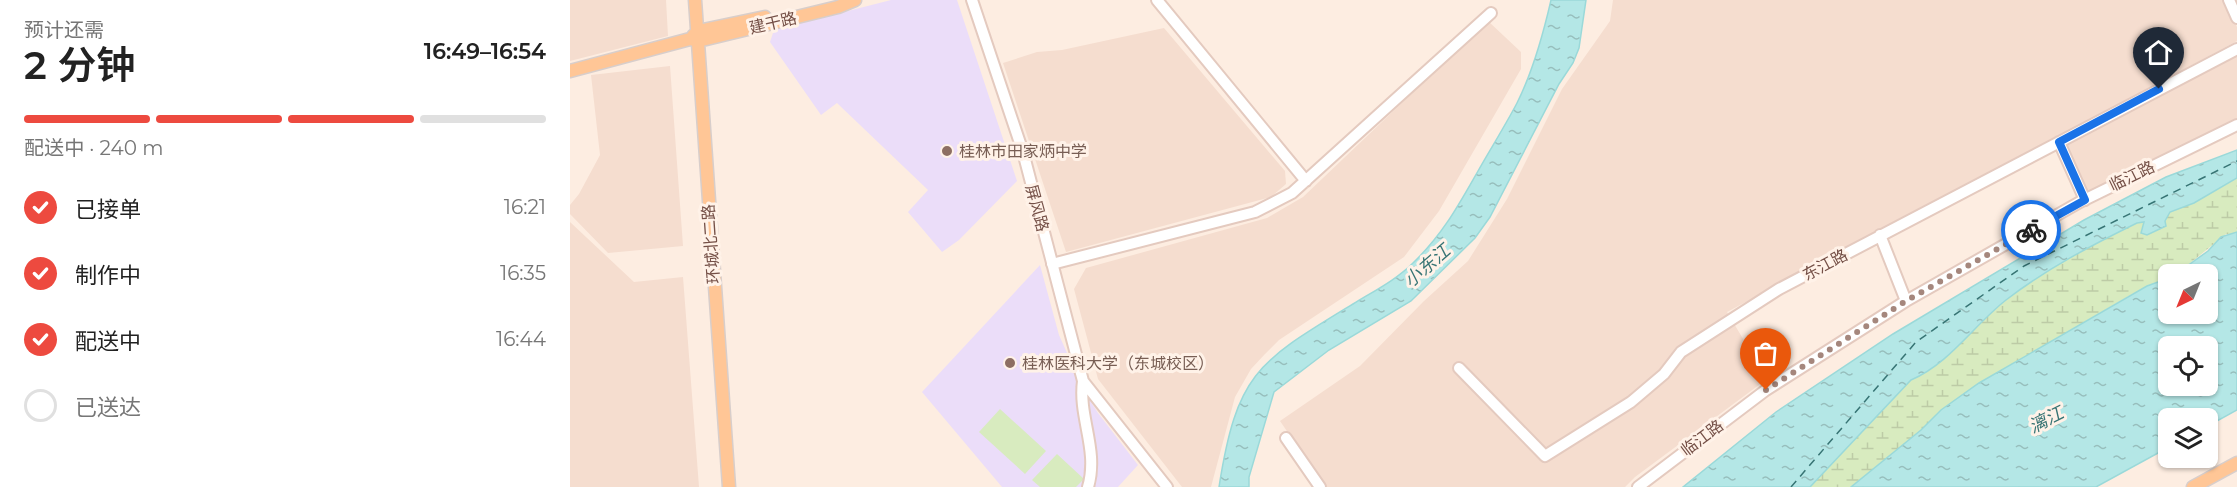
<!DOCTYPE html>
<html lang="zh">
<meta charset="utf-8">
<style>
body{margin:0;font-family:Montserrat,"Noto Sans SC",sans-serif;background:#f6f6f6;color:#222;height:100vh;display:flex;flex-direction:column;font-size:22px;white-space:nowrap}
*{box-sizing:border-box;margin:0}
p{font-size:20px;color:#767676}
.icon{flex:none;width:33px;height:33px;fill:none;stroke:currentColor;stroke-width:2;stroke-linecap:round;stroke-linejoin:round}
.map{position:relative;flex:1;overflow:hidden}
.sheet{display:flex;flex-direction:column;background:#fff;width:570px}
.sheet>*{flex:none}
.needle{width:39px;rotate:223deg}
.tools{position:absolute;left:1588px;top:264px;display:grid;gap:12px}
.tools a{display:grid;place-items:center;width:60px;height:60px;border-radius:9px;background:#fff;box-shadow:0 2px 4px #0004;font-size:30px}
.pin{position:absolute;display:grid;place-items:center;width:51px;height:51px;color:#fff;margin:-62px -26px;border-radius:50% 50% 50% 0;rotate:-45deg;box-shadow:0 0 6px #0007}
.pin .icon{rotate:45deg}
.courier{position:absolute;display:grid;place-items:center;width:60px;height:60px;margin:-30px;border:4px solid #1a73e8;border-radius:50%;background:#fff;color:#222;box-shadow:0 2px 8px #0007}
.overview em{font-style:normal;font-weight:600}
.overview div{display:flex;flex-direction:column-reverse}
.overview{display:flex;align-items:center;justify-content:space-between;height:102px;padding:0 24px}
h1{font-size:39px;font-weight:600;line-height:45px}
.bar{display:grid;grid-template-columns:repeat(4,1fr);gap:9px 6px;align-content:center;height:72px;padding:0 24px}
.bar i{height:8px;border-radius:4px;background:#e0e0e0}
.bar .current{background:#ed4a3f}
.bar p{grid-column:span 4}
ol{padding:0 24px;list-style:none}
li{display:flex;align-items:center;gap:18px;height:66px}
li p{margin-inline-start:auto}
li .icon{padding:6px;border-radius:50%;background:#ed4a3f;color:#fff;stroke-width:4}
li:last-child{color:#767676}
li i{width:33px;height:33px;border:3px solid #e0e0e0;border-radius:50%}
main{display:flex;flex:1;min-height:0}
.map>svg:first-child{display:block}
.residential{fill:#f5ddcf}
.education{fill:#ebddf9}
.wetland{fill:url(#wetland-marsh)}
.pitch{fill:#d8ebbf}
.water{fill:url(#water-ripples);stroke:#9ad9d9;stroke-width:1.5;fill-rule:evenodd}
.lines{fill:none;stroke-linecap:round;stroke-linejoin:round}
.ferry{stroke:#377474;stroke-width:1.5;stroke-dasharray:8 6;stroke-linecap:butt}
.minor-casing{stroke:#e4cabf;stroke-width:14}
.major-casing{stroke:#d8cecb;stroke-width:15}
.minor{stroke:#fff;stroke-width:10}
.major{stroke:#ffc696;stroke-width:12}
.done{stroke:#a5877d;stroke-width:6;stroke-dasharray:0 10.8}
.route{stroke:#1a73e8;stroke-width:8}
.education-dot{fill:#8d6e63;stroke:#fff2e8;stroke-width:2}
.labels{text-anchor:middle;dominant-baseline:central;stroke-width:6;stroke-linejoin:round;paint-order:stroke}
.street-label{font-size:16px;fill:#755047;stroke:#fff2e8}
.education-label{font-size:16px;fill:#785e54;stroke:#fff2e8;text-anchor:start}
.water-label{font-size:18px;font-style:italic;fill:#377474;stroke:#fff2e8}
</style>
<main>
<section class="sheet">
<div class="overview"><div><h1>2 分钟</h1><p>预计还需</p></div><em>16:49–16:54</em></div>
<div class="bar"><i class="current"></i><i class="current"></i><i class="current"></i><i></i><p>配送中 · 240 m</p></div>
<ol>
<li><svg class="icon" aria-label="check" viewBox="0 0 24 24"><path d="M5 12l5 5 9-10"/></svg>已接单<p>16:21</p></li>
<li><svg class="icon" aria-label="check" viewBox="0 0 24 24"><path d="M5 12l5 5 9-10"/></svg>制作中<p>16:35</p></li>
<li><svg class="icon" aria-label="check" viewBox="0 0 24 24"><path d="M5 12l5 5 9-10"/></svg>配送中<p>16:44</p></li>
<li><i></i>已送达</li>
</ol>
</section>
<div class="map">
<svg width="1667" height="487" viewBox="0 0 1667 487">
<defs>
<pattern id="wetland-marsh" width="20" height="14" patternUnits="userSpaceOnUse" patternTransform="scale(1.5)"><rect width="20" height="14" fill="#d8ebbf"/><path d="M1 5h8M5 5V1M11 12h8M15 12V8" fill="none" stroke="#bdcba6"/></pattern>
<pattern id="water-ripples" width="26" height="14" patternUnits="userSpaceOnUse" patternTransform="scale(1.5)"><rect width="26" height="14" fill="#b4e7e6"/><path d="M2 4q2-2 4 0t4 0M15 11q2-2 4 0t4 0" fill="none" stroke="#97bebc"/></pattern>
</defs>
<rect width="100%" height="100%" fill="#fdede1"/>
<path class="residential" d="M0,0H96L98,36L0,61Z
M1043,0H1653L1667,27V41L1157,312L1197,379L1065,477L1055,487H755L710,421L790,366L854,301L898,261L937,199L992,89L1040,21Z
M918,21L951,52V69L869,211L834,257L709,340L695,354L681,369L665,397L641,487H612L528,379L504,289L516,268L697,218L733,197Z
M594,28L715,171L716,184L701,197L496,252L433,63L467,52L492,50Z
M1667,54V121L1518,192L1497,147L1498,143L1619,77Z
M100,66L113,246L38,253L0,214V205L9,194L30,155L21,75Z
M0,222L64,282L113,277L129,487H0Z"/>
<path class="education" d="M321,0H387L447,181L389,240L372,252L338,212L358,190L267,103L251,115L200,42L204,30Z
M470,265L489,335L514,391L528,413L568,465L548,487H432L352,392Z"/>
<path class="wetland" d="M1667,178V232L1662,235L1656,234L1608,273L1599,274V278L1562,294L1492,335L1371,410L1351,430L1281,487H1240L1341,380C1379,364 1404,325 1436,300C1476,269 1522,245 1567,223L1575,222L1571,232H1585L1600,212L1624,203Z"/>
<path class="pitch" d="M430,409L476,451L455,474L409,432Z
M487,454L514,479L506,487H470L462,480Z"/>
<path class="water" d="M981,0H1016L1009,48L1003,63L989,84L920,217L905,238L841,301L759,350L704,392L679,477V487H649C667,372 688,362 783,304C804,291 826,280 843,263C873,234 888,206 908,171C921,148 935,126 947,103C963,71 973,35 981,0Z
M1667,150V178L1624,203L1600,212L1595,221L1596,226L1577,235L1571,233L1574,222L1567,223C1522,245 1476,269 1436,300C1404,325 1379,364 1341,380L1240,487H1113L1206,412L1323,334L1514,220L1596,177Z
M1667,232V410L1638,426V418H1599V447L1526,487H1281L1351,430L1371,410L1409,383L1577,286L1599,278V314H1638V274H1606L1638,251L1651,237ZM1638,346V386H1599V346Z"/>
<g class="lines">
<path class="ferry" d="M1221,487L1346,342L1454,266L1667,161"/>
<g class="minor-casing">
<path id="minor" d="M402,0L453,152L513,381C508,417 529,450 518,487
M587,0L736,181
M1659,0L1667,18
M1489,142L1515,200
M1310,235L1336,301
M482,264L685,212L722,193L921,13
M889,368L975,456L1061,402L1094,374L1111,352L1209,289L1667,49
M513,381L597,487
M716,438L750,487
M1068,487L1196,390L1336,301L1510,202L1667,125"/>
</g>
<g class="major-casing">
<path id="major" d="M125,0L159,487
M123,36L128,31L195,17
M0,71L120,39L128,41L268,7L285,0
M1623,487L1667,463"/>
</g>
<use href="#minor" class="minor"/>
<use href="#major" class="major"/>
</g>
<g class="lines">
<path class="done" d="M1196,390L1336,301L1461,230"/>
<path class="route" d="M1461,230L1515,200L1489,142L1589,89"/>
</g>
<g class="education-dot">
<circle cx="377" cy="151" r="6"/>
<circle cx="440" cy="363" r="6"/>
</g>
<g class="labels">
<g class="street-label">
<text transform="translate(203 23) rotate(-13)">建干路</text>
<text transform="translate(1562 176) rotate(-26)">临江路</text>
<text transform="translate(467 208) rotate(75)">屏风路</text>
<text transform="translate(141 244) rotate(-94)">环城北二路</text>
<text transform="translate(1255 265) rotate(-28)">东江路</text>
<text transform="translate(1132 438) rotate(-37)">临江路</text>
</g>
<g class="education-label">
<text x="389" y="151">桂林市田家炳中学</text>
<text x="452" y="363">桂林医科大学（东城校区）</text>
</g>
<g class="water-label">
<text transform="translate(857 266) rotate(-41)">小东江</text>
<text transform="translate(1476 420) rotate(-27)">漓江</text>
</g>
</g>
</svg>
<div class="tools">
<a><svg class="needle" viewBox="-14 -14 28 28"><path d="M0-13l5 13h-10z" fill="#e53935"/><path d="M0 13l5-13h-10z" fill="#767676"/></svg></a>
<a><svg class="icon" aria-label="locate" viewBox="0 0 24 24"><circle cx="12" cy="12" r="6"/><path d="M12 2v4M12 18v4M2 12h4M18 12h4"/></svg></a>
<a><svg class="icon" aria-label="layers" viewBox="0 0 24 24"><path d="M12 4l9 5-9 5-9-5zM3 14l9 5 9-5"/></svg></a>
</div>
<div class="pin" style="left:1196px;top:390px;background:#ea580c"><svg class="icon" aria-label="bag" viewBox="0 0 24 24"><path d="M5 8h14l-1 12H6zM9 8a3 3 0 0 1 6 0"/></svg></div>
<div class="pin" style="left:1589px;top:89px;background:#1f2937"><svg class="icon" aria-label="home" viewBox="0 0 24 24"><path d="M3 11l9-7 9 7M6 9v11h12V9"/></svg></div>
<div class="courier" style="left:1461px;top:230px"><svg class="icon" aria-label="bike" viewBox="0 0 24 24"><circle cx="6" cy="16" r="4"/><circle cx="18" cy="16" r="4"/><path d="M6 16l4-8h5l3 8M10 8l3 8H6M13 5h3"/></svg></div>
</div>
</main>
